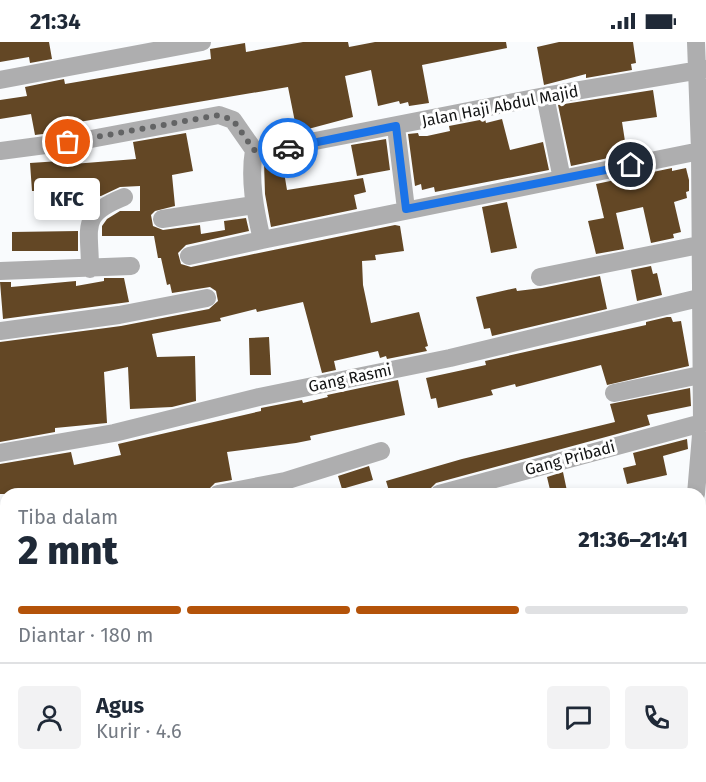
<!DOCTYPE html>
<html lang="id">
<meta charset="utf-8">
<style>
body{margin:0;font-family:"Fira Sans",sans-serif;background:#f2f2f3;color:#1f2937;height:100vh;display:flex;flex-direction:column;font-size:22px;white-space:nowrap}
*{box-sizing:border-box;margin:0}
p{font-size:20px;color:#747a83}
.icon{flex:none;width:33px;height:33px;fill:none;stroke:currentColor;stroke-width:2;stroke-linecap:round;stroke-linejoin:round}
.map{position:relative;flex:1;overflow:hidden}
.sheet{position:absolute;left:0px;top:446px;width:706px;height:296px;display:flex;flex-direction:column;background:#fff;border-radius:18px 18px 0 0;box-shadow:0 3px 9px #0003}
.sheet>*{flex:none}
.pin{position:absolute;display:grid;place-items:center;width:51px;height:51px;color:#fff;margin:-26px;border:3px solid #fff;border-radius:50%;box-shadow:0 2px 6px #0007}
.courier{position:absolute;display:grid;place-items:center;width:60px;height:60px;margin:-30px;border:4px solid #1a73e8;border-radius:50%;background:#fff;color:#222;box-shadow:0 2px 8px #0007}
.bubble{position:absolute;height:42px;border-radius:6px;background:#fff;box-shadow:0 3px 9px #0003;font-size:20px;font-weight:800;line-height:42px;text-align:center}
.headline em{font-style:normal;font-weight:800}
.headline div{display:flex;flex-direction:column-reverse}
.headline{display:flex;align-items:center;justify-content:space-between;height:102px;padding:0 18px}
h1{font-size:39px;font-weight:800;line-height:45px}
.bar{display:grid;grid-template-columns:repeat(4,1fr);gap:9px 6px;align-content:center;height:72px;padding:0 18px}
.bar i{height:8px;border-radius:4px;background:#e0e1e3}
.bar .selected{background:#b45309}
.bar p{grid-column:span 4}
.line{display:flex;align-items:center;gap:15px;padding:0 18px;border-top:2px solid #e0e1e3}
.line div{flex:1}
.round{display:grid;place-items:center;flex:none;width:63px;height:63px;border-radius:6px;background:#f2f2f3}
.status{display:flex;justify-content:space-between;align-items:center;height:42px;padding:0 30px;background:#fff;direction:ltr}
.status svg{height:16px;fill:currentColor}
.map>svg:first-child{display:block}
.building{fill:#634725}
.lines{fill:none;stroke-linecap:round;stroke-linejoin:round}
.street{stroke:#aeaeaf;stroke-width:18}
.done{stroke:#636465;stroke-width:6;stroke-dasharray:0 10.8}
.route{stroke:#1a73e8;stroke-width:8}
.labels{text-anchor:middle;dominant-baseline:central;stroke-width:6;stroke-linejoin:round;paint-order:stroke}
.street-label{font-size:16px;fill:#121313;stroke:#fff}
</style>
<div class="status"><b>21:34</b><svg viewBox="0 0 49 12"><path d="M0 12V9h3v3zM5 12V6h3v6zM10 12V3h3v9zM15 12V0h3v12zM26 1h20v11H26zM47 4h2v5h-2z"/></svg></div>
<div class="map">
<svg width="706" height="740" viewBox="0 0 706 740">
<rect width="100%" height="100%" fill="#f9fbfd"/>
<path class="building" d="M0,0H49L52,17L30,21L29,15L0,20Z
M303,0H348L349,5L375,0H506L507,6L422,23L429,61L409,64L408,60L400,62L399,59L378,64L371,28L345,34L353,75L297,90L288,45L73,81L74,88L35,93L31,72L0,77V58L27,54L25,45L64,37L65,42L211,17L210,7L245,1L246,10Z
M559,0H633L636,21L631,22L632,28L586,36V32L544,43L537,5Z
M653,48L657,75L622,80L627,112L571,124L558,63Z
M485,77L486,81L502,77L510,108L543,100L549,128L435,150L434,145L422,148L421,142L415,144L408,92L418,91L419,94H427L450,89L449,84Z
M186,91L193,129L172,133L175,164L155,169L151,173L153,184L163,188L200,183L201,192L225,188L224,179L246,176L249,189L186,203L178,211L181,222L191,225L395,183L400,184L404,209L375,213L376,218L362,219L363,243L371,281L419,270L428,304L425,305L427,309L387,317L386,314L380,316L378,309L334,319L336,328L322,331L303,260L257,270L256,267L220,276L221,279L152,292L157,315L195,314L196,359L172,365L130,367L128,325L104,330L107,381L55,386V390L0,400V300L121,284L209,267L218,259L216,249L210,245L172,251L170,242L167,243L161,216H158L154,194H102V184L107,177L120,169H140V144L120,145L101,154L39,158L38,149H32L30,121L60,119V123L136,117L133,100Z
M386,97L390,128L357,134L351,103Z
M282,118L287,148L363,136L366,150L354,153L357,167L271,185L265,152L264,120Z
M672,126V129L686,126L689,138V149L686,150L687,156L674,160L681,190L673,192L674,196L651,201L643,165L616,171L624,207L596,212L588,179L604,176L596,142Z
M507,160L517,206L491,211L482,165Z
M78,189V209H12V190Z
M651,224L653,232L657,231L662,253L637,259L631,228Z
M600,234L607,267L492,294L490,286L484,287L476,255L516,246L517,249L542,246Z
M104,236H124L129,260L3,277L0,240H11V245L76,239V244L104,239Z
M667,275H671L673,280L681,279L689,324L607,343L601,323L516,345L515,342L491,348L493,353L438,366L436,356L431,357L426,336L486,323L485,319L646,283V280Z
M269,295L271,333H250L249,296Z
M398,338L405,373L310,394L311,398L296,401L227,410L232,438L215,441L208,448L186,452H71L70,447L50,452H0V422L71,410L74,423L121,413L118,402L261,369V366L302,358L303,361L328,355L327,353Z
M690,346L691,364L647,373L650,383L436,441L428,449L418,452H390L386,439L462,417L615,380L610,362Z
M687,397L688,407L663,414L667,433L627,442L623,426L636,423L633,411Z
M369,424L373,438L342,447L338,434Z
M563,430L567,449L551,452L547,435Z"/>
<g class="lines">
<path class="street" d="M0,38L202,0
M545,54L562,137
M396,85L406,167
M254,108C249,138 255,168 262,198L700,109
M0,109L91,97L219,73L233,78L254,108L264,109L545,54L706,27
M162,177L254,163
M189,214L262,198
M90,227C90,184 79,173 124,155
M0,229L131,224
M540,235L699,203
M0,289L119,273L207,256
M614,351L700,333
M0,411L114,391L259,355L450,316L699,256
M218,452L285,439L381,409
M439,452L702,381
M696,452L702,381L700,109L696,0
M0,489L6,488
M700,506H706
M0,545H6
M0,665L6,664
M267,735V740
M359,740L391,735
M686,740L687,735"/>
</g>
<g class="lines">
<path class="done" d="M68,100L219,73L233,78L254,108L288,106"/>
<path class="route" d="M288,106L396,84L406,167L631,123"/>
</g>
<g class="labels">
<g class="street-label">
<text transform="translate(500 64) rotate(-11)">Jalan Haji Abdul Majid</text>
<text transform="translate(350 336) rotate(-12)">Gang Rasmi</text>
<text transform="translate(570 416) rotate(-15)">Gang Pribadi</text>
</g>
</g>
</svg>
<div class="pin" style="left:68px;top:100px;background:#ea580c"><svg class="icon" aria-label="bag" viewBox="0 0 24 24"><path d="M5 8h14l-1 12H6zM9 8a3 3 0 0 1 6 0"/></svg></div>
<div class="pin" style="left:631px;top:123px;background:#1f2937"><svg class="icon" aria-label="home" viewBox="0 0 24 24"><path d="M3 11l9-7 9 7M6 9v11h12V9"/></svg></div>
<div class="courier" style="left:288px;top:106px"><svg class="icon" aria-label="car" viewBox="0 0 24 24"><path d="M5 17H2v-5l4-1 3-4h7l3 4 3 1v5h-3M9 17h6M6 11h13"/><circle cx="7" cy="17" r="2"/><circle cx="17" cy="17" r="2"/></svg></div>
<div class="bubble" style="left:34px;top:136px;width:66px">KFC</div>
<section class="sheet">
<div class="headline"><div><h1>2 mnt</h1><p>Tiba dalam</p></div><em>21:36–21:41</em></div>
<div class="bar"><i class="selected"></i><i class="selected"></i><i class="selected"></i><i></i><p>Diantar · 180 m</p></div>
<div class="line" style="height:108px"><a class="round"><svg class="icon" aria-label="person" viewBox="0 0 24 24"><circle cx="12" cy="8" r="4"/><path d="M4 21q1-7 8-7t8 7"/></svg></a><div><b>Agus</b><p>Kurir · 4.6</p></div><a class="round"><svg class="icon" aria-label="chat" viewBox="0 0 24 24"><path d="M4 5h16v11H9l-5 4z"/></svg></a><a class="round"><svg class="icon" aria-label="phone" viewBox="0 0 24 24"><path d="M5 4h4l2 5-3 2q2 4 5 5l2-3 5 2v4C11 20 4 13 5 4z"/></svg></a></div>
</section>
</div>
